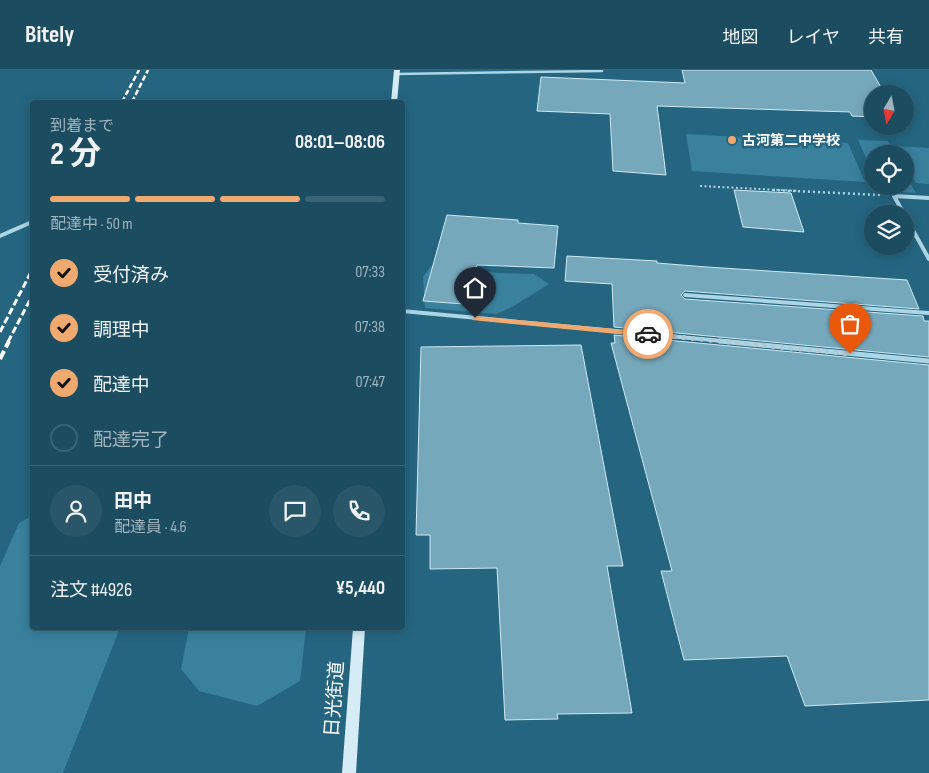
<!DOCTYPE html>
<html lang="ja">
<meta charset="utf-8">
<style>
body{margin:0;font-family:"Sofia Sans Condensed","Noto Sans JP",sans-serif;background:#295669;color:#f1f3f6;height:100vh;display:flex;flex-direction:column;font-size:19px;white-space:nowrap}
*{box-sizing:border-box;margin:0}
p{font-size:16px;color:#a0b4bd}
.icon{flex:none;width:28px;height:28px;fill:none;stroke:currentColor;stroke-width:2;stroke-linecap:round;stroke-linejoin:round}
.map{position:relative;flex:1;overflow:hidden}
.sheet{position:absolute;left:30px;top:30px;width:375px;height:530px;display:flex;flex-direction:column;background:#1c4c60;border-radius:5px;box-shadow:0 2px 12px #0003,0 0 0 1px #3a6375}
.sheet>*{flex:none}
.needle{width:32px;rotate:190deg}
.tools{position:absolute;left:864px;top:15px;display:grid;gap:10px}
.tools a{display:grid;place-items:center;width:50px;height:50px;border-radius:50%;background:#1c4c60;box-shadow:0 2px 12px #0003,0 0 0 1px #3a6375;font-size:25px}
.pin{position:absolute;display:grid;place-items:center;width:42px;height:42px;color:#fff;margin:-51px -21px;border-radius:50% 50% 50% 0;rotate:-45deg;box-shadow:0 0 5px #0007}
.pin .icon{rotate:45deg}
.courier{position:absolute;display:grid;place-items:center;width:50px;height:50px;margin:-25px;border:4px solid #f0a96f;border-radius:50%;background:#fff;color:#222;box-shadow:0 1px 6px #0007}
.summary em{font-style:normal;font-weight:700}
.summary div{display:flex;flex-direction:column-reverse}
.summary{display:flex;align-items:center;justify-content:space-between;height:85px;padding:0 20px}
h1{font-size:32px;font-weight:700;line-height:38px}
.bar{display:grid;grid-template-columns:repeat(4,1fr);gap:8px 5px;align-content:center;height:60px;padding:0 20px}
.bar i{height:6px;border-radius:4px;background:#3a6375}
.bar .current{background:#f0a96f}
.bar p{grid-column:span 4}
.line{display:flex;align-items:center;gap:12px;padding:0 20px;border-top:1px solid #3a6375}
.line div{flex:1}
.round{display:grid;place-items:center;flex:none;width:52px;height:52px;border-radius:26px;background:#295669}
ol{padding:0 20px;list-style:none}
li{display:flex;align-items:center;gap:15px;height:55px}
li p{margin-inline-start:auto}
li .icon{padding:5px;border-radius:50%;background:#f0a96f;color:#111;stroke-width:4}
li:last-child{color:#a0b4bd}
li i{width:28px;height:28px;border:2px solid #3a6375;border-radius:50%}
header{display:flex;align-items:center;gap:30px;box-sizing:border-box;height:70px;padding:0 25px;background:#1c4c60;border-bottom:1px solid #3a6375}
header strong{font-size:24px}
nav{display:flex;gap:28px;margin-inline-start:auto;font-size:18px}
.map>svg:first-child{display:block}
.green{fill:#39819d}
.building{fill:#76a8bc;stroke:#ceeaf5}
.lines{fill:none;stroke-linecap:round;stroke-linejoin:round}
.path-far1{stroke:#abd6e6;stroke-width:2;stroke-dasharray:2 2.5;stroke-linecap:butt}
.path{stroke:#abd6e6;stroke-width:2.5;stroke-dasharray:2 3;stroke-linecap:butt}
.service{stroke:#abd6e6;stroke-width:2.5}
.minor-far1{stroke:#abd6e6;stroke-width:4}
.minor{stroke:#abd6e6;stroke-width:5}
.secondary{fill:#d5ecf6;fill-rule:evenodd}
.rail-far2{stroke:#fff;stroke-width:2.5;stroke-dasharray:5.5 2.5;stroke-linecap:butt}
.rail-far1{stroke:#fff;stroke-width:3;stroke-dasharray:7 3;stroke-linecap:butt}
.rail{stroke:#fff;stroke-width:4;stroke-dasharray:9 4;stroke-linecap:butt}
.route{fill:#f0a96f}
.done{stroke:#b3c9d3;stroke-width:5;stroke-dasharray:0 9}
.poi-dot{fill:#f0a96f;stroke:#256580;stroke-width:2}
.labels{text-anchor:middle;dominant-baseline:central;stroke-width:5;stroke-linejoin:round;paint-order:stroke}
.far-poi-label{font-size:14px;font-weight:bold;fill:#fff;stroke:#256580;text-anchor:start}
.near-street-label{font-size:19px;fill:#fff;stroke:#256580}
</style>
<header>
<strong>Bitely</strong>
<nav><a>地図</a><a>レイヤ</a><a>共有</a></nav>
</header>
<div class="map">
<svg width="929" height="703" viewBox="0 0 929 703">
<rect width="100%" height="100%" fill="#256580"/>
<path class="green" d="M686,64L848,73L865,112L692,101Z
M858,70L888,71L894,84H872V101Z
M896,76L929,78V114L916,113L905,92V84H900Z
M905,104L916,123L882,121L880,116H905Z
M431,196L499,203L534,204L549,214L512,237L496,244L425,238L423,207Z
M32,446V558H120L63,703H0V496L19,453Z
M189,558H306L300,611L257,636L199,621L181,599Z"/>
<path class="building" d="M682,0H871L885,24H872V47L852,46L850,42L657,36L666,105L613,101L610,44L537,41L541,7L685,13Z
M734,120L791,123L804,162L743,157Z
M447,145L518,150V153L558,156L554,198L477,195L469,210L464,234L423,231Z
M567,186L657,191V193L707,197L907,210L919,239L685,221L681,225L685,229L923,246L924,251H929V287L614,257L612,214L565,211Z
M614,265L929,295V630L805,636L787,586L684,590L661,501H672L611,273H615Z
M581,275L623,496H607L632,643L557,644L558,649L505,650L497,498L430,499V465H416L421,277Z"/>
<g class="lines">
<path class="path-far1" d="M700,116L799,121"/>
<path class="path" d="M773,120L881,125"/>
<path class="service" d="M396,4L602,1"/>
<path class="minor-far1" d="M904,144L894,126L929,128
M905,146L929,189
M0,166L32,152
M685,225L929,243
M402,241L733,272"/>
<path class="minor" d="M720,271L929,291"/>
<path class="secondary" d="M394,0H400L397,32H391Z
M353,558H365L356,703H342Z"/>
<path class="rail-far2" d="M122,32L139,0
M132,32L148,0"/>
<path class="rail-far1" d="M0,262L32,200
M8,272L32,226"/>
<path class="rail" d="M0,289L9,271"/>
</g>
<path class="route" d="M475,246L648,262L651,264L648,267L472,250Z"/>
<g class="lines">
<path class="done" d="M648,264L850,284"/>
</g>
<circle class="poi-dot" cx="732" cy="70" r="5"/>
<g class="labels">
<g class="far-poi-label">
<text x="742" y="70">古河第二中学校</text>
</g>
<g class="near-street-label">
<text transform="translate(335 629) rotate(-86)">日光街道</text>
</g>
</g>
</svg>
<div class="tools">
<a><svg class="needle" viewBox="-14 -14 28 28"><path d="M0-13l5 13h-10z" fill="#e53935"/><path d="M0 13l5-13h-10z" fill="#a0b4bd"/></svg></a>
<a><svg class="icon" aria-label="locate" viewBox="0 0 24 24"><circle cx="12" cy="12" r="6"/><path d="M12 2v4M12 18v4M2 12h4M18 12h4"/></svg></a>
<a><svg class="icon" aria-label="layers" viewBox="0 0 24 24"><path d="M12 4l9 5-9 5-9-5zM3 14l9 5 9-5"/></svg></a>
</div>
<div class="pin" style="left:850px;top:284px;background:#ea580c"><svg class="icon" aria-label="bag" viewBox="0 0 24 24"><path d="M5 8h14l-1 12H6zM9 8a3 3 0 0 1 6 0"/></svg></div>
<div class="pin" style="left:475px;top:248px;background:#1f2937"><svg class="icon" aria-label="home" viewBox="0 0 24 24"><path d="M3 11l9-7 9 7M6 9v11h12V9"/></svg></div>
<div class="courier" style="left:648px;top:264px"><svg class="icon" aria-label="car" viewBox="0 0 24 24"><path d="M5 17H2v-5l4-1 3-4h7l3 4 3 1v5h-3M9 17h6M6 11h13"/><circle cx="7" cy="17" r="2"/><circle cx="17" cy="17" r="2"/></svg></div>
<section class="sheet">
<div class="summary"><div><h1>2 分</h1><p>到着まで</p></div><em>08:01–08:06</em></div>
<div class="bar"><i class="current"></i><i class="current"></i><i class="current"></i><i></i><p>配達中 · 50 m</p></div>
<ol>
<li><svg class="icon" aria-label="check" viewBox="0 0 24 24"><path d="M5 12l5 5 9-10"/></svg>受付済み<p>07:33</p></li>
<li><svg class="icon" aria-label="check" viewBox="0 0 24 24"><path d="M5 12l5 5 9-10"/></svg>調理中<p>07:38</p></li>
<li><svg class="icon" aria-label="check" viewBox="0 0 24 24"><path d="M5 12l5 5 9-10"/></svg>配達中<p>07:47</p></li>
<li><i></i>配達完了</li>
</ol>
<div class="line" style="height:90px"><a class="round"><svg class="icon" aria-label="person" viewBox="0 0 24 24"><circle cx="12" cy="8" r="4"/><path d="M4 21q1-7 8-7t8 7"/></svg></a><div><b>田中</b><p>配達員 · 4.6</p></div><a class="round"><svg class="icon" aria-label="chat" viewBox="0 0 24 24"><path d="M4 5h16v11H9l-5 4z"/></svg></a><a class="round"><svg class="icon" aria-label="phone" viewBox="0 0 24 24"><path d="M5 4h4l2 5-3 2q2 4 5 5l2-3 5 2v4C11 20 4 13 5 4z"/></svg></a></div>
<div class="line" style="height:65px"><div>注文 #4926</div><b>¥5,440</b></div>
</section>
</div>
